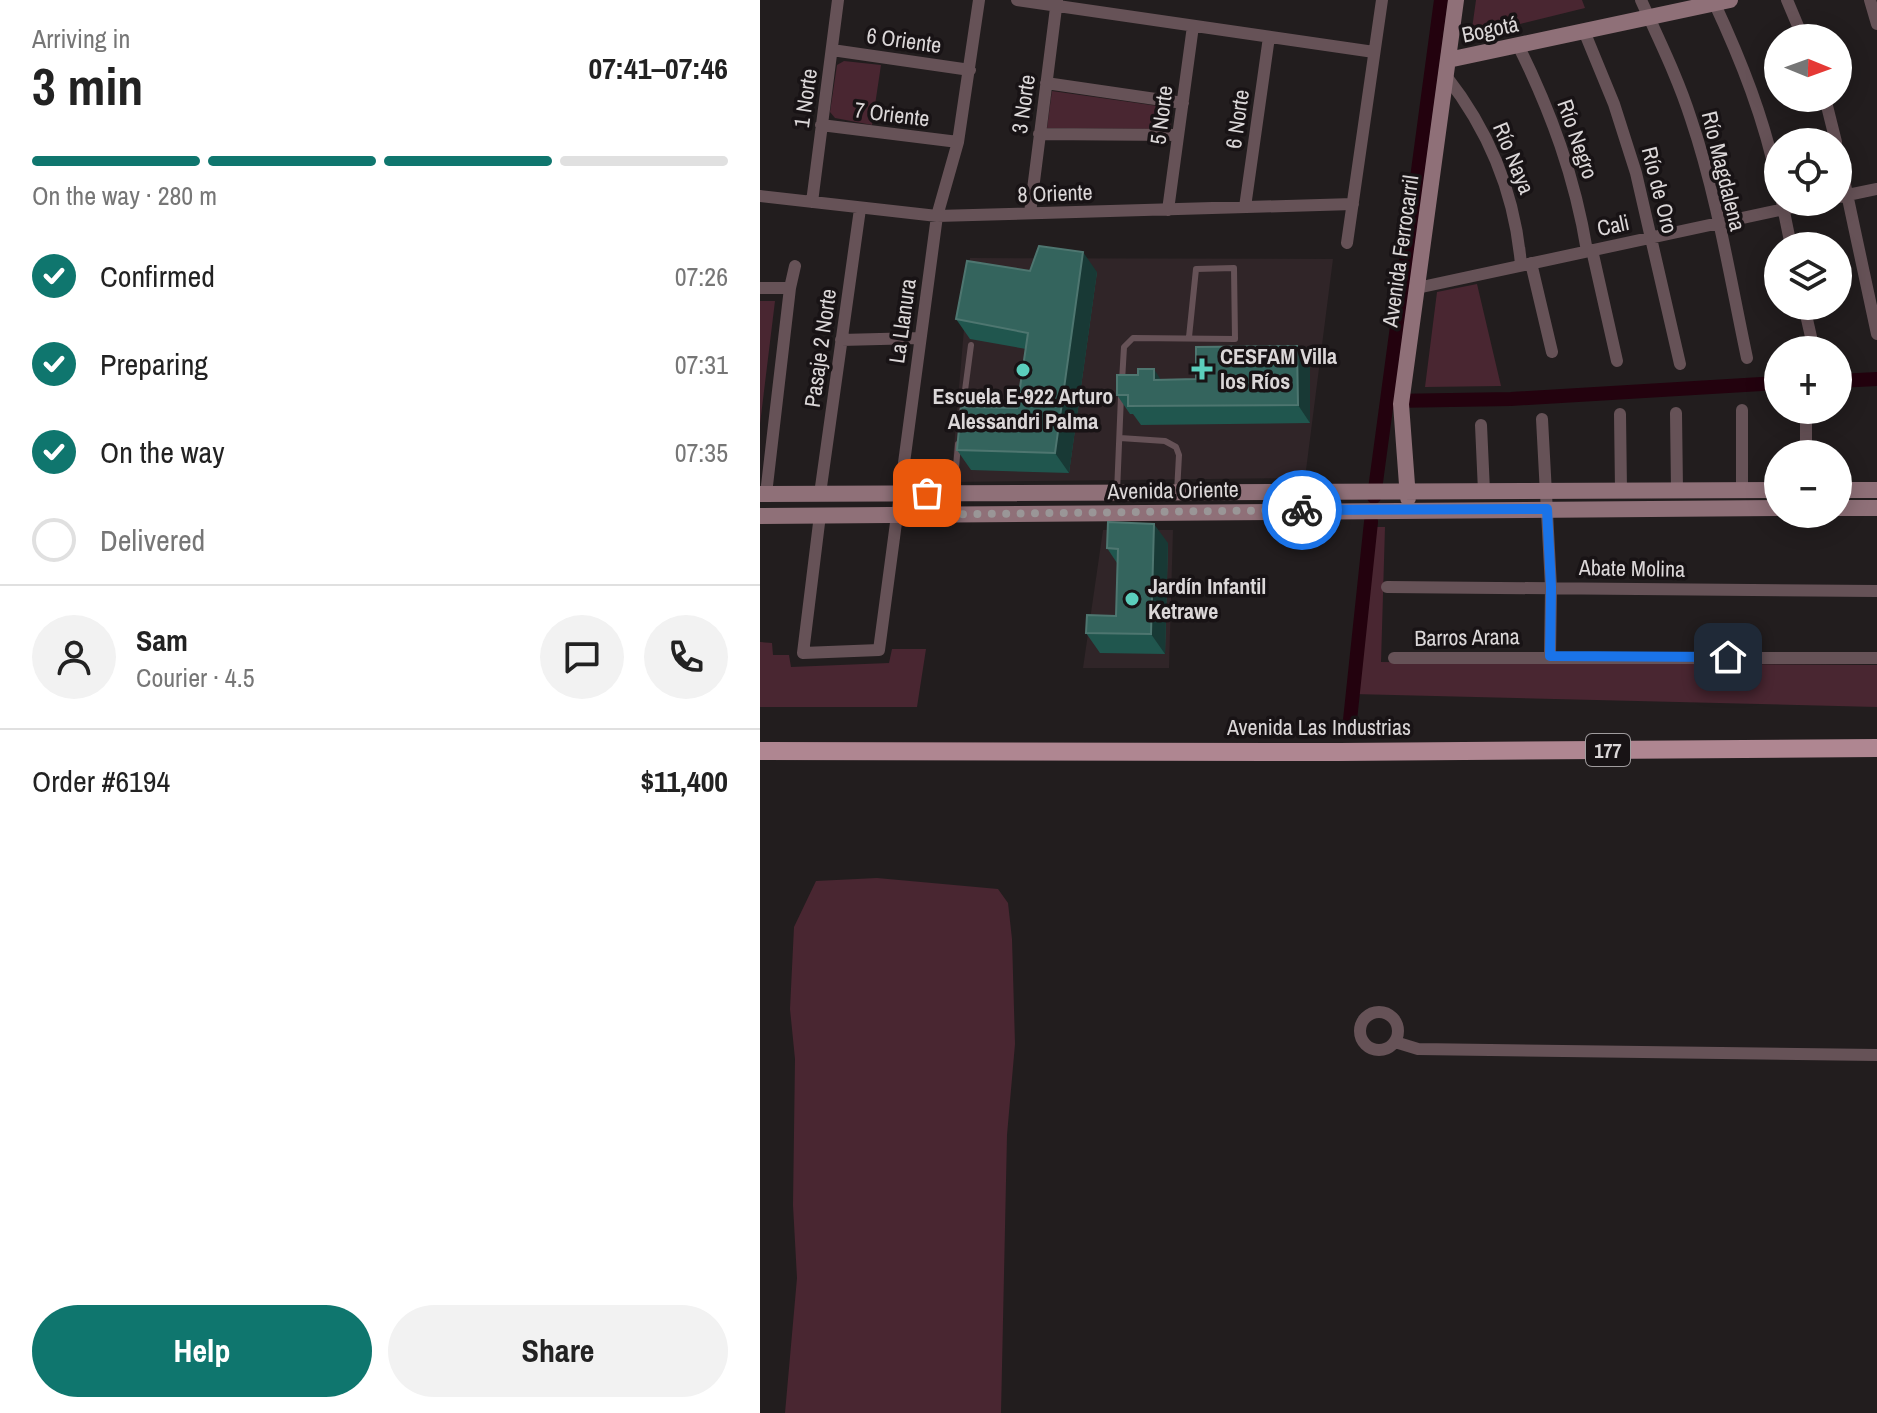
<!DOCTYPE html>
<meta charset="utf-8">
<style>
body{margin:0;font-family:"Archivo Narrow",sans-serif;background:#f2f2f2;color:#222;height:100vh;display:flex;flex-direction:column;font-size:30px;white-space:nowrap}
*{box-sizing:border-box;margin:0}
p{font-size:26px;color:#767676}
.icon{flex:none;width:44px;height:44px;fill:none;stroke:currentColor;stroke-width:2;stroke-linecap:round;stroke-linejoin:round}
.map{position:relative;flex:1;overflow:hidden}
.drawer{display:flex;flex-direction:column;background:#fff;width:760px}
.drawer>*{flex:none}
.needle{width:52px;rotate:91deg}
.controls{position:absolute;left:1004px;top:24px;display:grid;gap:16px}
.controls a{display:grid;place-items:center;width:88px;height:88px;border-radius:50%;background:#fff;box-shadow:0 4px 20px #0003;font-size:40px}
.pin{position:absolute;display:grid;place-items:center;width:68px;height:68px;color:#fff;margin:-34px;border-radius:16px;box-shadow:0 4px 12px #0006}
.courier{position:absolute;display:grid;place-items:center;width:80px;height:80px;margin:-40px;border:6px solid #1a73e8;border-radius:50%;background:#fff;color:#222;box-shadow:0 2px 10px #0007}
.headline em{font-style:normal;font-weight:700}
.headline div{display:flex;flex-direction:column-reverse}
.headline{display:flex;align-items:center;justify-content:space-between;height:136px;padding:0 32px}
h1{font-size:52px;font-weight:700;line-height:60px}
.bar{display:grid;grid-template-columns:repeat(4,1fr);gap:12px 8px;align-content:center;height:96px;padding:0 32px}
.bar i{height:10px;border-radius:6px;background:#e0e0e0}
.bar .selected{background:#0f766e}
.bar p{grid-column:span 4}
.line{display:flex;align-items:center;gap:20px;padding:0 32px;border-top:2px solid #e0e0e0}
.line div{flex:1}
.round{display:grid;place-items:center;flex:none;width:84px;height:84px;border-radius:42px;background:#f2f2f2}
ol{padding:0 32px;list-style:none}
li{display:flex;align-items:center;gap:24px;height:88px}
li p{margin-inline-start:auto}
li .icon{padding:8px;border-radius:50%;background:#0f766e;color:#fff;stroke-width:4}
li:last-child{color:#767676}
li i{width:44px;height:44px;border:4px solid #e0e0e0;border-radius:50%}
.primary-button{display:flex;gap:16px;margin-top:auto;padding:16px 32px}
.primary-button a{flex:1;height:92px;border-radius:48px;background:#0f766e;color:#fff;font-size:32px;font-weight:700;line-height:92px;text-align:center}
.primary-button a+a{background:#f2f2f2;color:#222}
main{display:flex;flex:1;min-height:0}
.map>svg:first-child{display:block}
.built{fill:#302528}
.green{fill:#492631}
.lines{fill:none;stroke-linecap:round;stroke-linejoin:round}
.canal{stroke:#23020e;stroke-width:14}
.lane{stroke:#665257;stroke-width:6}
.street{stroke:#665257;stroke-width:12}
.secondary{stroke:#8f7078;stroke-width:16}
.primary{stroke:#af8691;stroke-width:18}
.wall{fill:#20564e}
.shaded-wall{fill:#183935}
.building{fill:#34645d;stroke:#4e7670;stroke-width:2}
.done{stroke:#9a9697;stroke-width:8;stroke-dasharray:0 14.4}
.route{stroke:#1a73e8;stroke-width:10}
.poi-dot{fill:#5bcebc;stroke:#181315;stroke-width:3}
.labels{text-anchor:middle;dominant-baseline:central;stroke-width:7;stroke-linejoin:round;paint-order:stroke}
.shield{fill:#181315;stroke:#a09c9e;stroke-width:2}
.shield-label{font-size:20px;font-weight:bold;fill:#dbd7d8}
.street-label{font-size:22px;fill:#dbd7d8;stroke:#181315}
.poi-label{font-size:22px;font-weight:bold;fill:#dbd7d8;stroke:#181315;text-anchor:start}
</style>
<main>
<section class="drawer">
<div class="headline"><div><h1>3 min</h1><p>Arriving in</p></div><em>07:41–07:46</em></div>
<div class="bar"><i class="selected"></i><i class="selected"></i><i class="selected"></i><i></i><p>On the way · 280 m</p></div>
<ol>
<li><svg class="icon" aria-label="check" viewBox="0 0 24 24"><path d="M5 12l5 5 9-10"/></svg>Confirmed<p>07:26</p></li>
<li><svg class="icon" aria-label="check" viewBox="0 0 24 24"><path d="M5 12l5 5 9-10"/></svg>Preparing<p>07:31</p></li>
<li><svg class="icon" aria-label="check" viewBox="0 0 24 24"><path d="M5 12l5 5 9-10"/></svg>On the way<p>07:35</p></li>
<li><i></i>Delivered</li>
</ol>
<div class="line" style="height:144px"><a class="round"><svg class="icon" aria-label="person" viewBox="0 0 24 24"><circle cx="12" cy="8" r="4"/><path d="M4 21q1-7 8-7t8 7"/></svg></a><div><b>Sam</b><p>Courier · 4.5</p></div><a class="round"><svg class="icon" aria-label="chat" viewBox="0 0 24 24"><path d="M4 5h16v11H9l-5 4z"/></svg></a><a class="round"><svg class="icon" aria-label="phone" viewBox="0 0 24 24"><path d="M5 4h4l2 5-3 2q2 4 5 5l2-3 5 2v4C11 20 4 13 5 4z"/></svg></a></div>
<div class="line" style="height:104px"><div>Order #6194</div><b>$11,400</b></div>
<div class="primary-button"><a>Help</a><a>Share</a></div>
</section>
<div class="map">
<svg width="1117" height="1413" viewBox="0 0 1117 1413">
<rect width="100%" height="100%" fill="#221d1e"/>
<path class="built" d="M210,258L573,259L545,478L191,482Z
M343,530H413L409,668H323Z"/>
<path class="green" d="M716,0H822L825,8L711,36Z
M84,61L121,65L112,125L75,118L70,112L77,65Z
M292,91L412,108L410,129L287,128Z
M717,284L741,386L665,387L677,292Z
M0,301H15L0,424Z
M611,527H625L621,662L1117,665V707L593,694Z
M0,642L12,643L13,655H29L31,667L129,663L132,649H166L157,707H0Z
M117,878L238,889L248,903L252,939L255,1044L247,1135L241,1413H25L37,1278L33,1205L35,1059L30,1009L34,927L56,881Z"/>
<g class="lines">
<path class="canal" d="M1078,381L1117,379
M631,401L751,399L1018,383
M614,497L681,0
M590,720L611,522"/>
<path class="lane" d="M362,381L364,347L373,338L475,339L474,268L436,269L429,337
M202,413L211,345
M360,438L405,441L416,447L419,455L417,492
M194,492L198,444
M357,492L361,396"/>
<path class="street" d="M257,0L614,52
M881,0C899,40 918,78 931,119C957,196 970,278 987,358
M953,0C981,60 1005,120 1018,185
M1027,0L1043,38
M1110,0L1117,24
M824,31L854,104L876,173L920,364
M758,45C791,112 815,177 827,251
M72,50L210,70
M686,76C730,132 755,194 761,265
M286,83L423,103
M1065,98L1076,142
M61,125L198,142
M279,134L418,135
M1078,152L1117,334
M0,196L177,216L593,204
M1078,197L1117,189
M52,202L78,0
M1022,202L1031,246
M485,207L509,37
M408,210L433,26
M270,213L297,0
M587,243L622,0
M832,250L857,361
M771,263L792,352
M0,288H30
M657,288L1057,202
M1044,306L1054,350
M81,340L159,338
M982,410V490
M916,413L917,490
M860,414L861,490
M782,419L791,587L790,656
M721,425L724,491
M1046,454V411
M6,494L30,288L35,266
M60,494L100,209
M60,515L43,653L119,650L177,216L198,142L219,0
M627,587L1117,591
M634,658H1117
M600 1031a19 19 0 1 1 38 0a19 19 0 1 1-38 0Z
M635,1042L658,1049L1117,1055"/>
<path class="secondary" d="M688,60L970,0
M1078,490H1117
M0,494L1018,490
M648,498L641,404L696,0
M1078,508H1117
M0,516L1018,508"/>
<path class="primary" d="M0,751L579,752L1117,748"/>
</g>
<path class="wall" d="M270,271L337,272L309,473L211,470L197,450L257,408L266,349L210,339L196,319Z
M550,364V423L381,425L373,414H370L357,395L436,379Z
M408,543L405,654L340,653L326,633L356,616L357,563L347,548Z"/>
<path class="shaded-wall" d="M323,252L337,272L309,473L295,453Z
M537,346L550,364V423L538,405Z
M394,369L406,388L394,380Z
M394,524L408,543L405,654L391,634Z"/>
<path class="building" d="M279,246L323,252L295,453L197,450L201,407L257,408L268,333L196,319L207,261L270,271Z
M537,346L538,405L368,406V395H357V375H378V369H394V380L436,379V347Z
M348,522L394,524L391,634L326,633L327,615L356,616L358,549L347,548Z"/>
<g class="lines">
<path class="done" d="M167,493H140L137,515L542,510"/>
<path class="route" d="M542,510L787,509L791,587L790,656L968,657"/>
</g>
<g class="poi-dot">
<path d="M438 357h8v8h8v8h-8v8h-8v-8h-8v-8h8z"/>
<circle cx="263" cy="370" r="8"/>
<circle cx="372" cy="599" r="8"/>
</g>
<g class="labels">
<rect class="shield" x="826" y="734" width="44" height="32" rx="6"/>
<g class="shield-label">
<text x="848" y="750">177</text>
</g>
<g class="street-label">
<text transform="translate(730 29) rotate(-12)">Bogotá</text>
<text transform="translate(144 40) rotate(8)">6 Oriente</text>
<text transform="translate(45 98) rotate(-82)">1 Norte</text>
<text transform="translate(263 104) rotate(-82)">3 Norte</text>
<text transform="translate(132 114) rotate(7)">7 Oriente</text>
<text transform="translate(401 115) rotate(-83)">5 Norte</text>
<text transform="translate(477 119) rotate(-82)">6 Norte</text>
<text transform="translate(818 139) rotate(71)">Río Negro</text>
<text transform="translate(754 158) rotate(68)">Río Naya</text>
<text transform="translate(964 171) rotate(76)">Río Magdalena</text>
<text transform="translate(900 190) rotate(76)">Río de Oro</text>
<text transform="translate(295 193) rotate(-2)">8 Oriente</text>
<text transform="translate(853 225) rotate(-12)">Cali</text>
<text transform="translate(640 251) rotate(-82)">Avenida Ferrocarril</text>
<text transform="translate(142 321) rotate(-82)">La Llanura</text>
<text transform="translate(60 348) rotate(-82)">Pasaje 2 Norte</text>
<text transform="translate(413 490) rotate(-1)">Avenida Oriente</text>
<text transform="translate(872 568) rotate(1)">Abate Molina</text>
<text transform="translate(707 637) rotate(-1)">Barros Arana</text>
<text x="559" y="727">Avenida Las Industrias</text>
</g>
<g class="poi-label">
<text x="460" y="356">CESFAM Villa<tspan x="460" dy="25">los Ríos</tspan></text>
<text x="263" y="396" text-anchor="middle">Escuela E-922 Arturo<tspan x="263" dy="25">Alessandri Palma</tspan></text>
<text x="388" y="586">Jardín Infantil<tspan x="388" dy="25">Ketrawe</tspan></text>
</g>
</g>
</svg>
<div class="controls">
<a><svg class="needle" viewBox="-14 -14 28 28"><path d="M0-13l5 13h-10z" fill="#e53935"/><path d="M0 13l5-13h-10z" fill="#767676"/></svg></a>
<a><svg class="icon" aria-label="locate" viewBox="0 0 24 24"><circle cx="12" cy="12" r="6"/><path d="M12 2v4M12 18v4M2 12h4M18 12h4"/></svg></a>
<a><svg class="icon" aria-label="layers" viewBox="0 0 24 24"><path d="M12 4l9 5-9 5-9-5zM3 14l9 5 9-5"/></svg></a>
<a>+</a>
<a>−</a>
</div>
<div class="pin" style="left:167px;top:493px;background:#ea580c"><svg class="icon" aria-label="bag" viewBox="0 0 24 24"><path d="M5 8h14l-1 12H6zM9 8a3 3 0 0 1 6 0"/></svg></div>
<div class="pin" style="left:968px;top:657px;background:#1f2937"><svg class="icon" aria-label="home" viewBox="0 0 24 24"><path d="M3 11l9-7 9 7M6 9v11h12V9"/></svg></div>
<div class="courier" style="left:542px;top:510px"><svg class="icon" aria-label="bike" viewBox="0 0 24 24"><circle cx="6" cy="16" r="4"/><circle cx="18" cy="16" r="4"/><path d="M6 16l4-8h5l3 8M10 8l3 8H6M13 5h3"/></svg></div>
</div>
</main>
